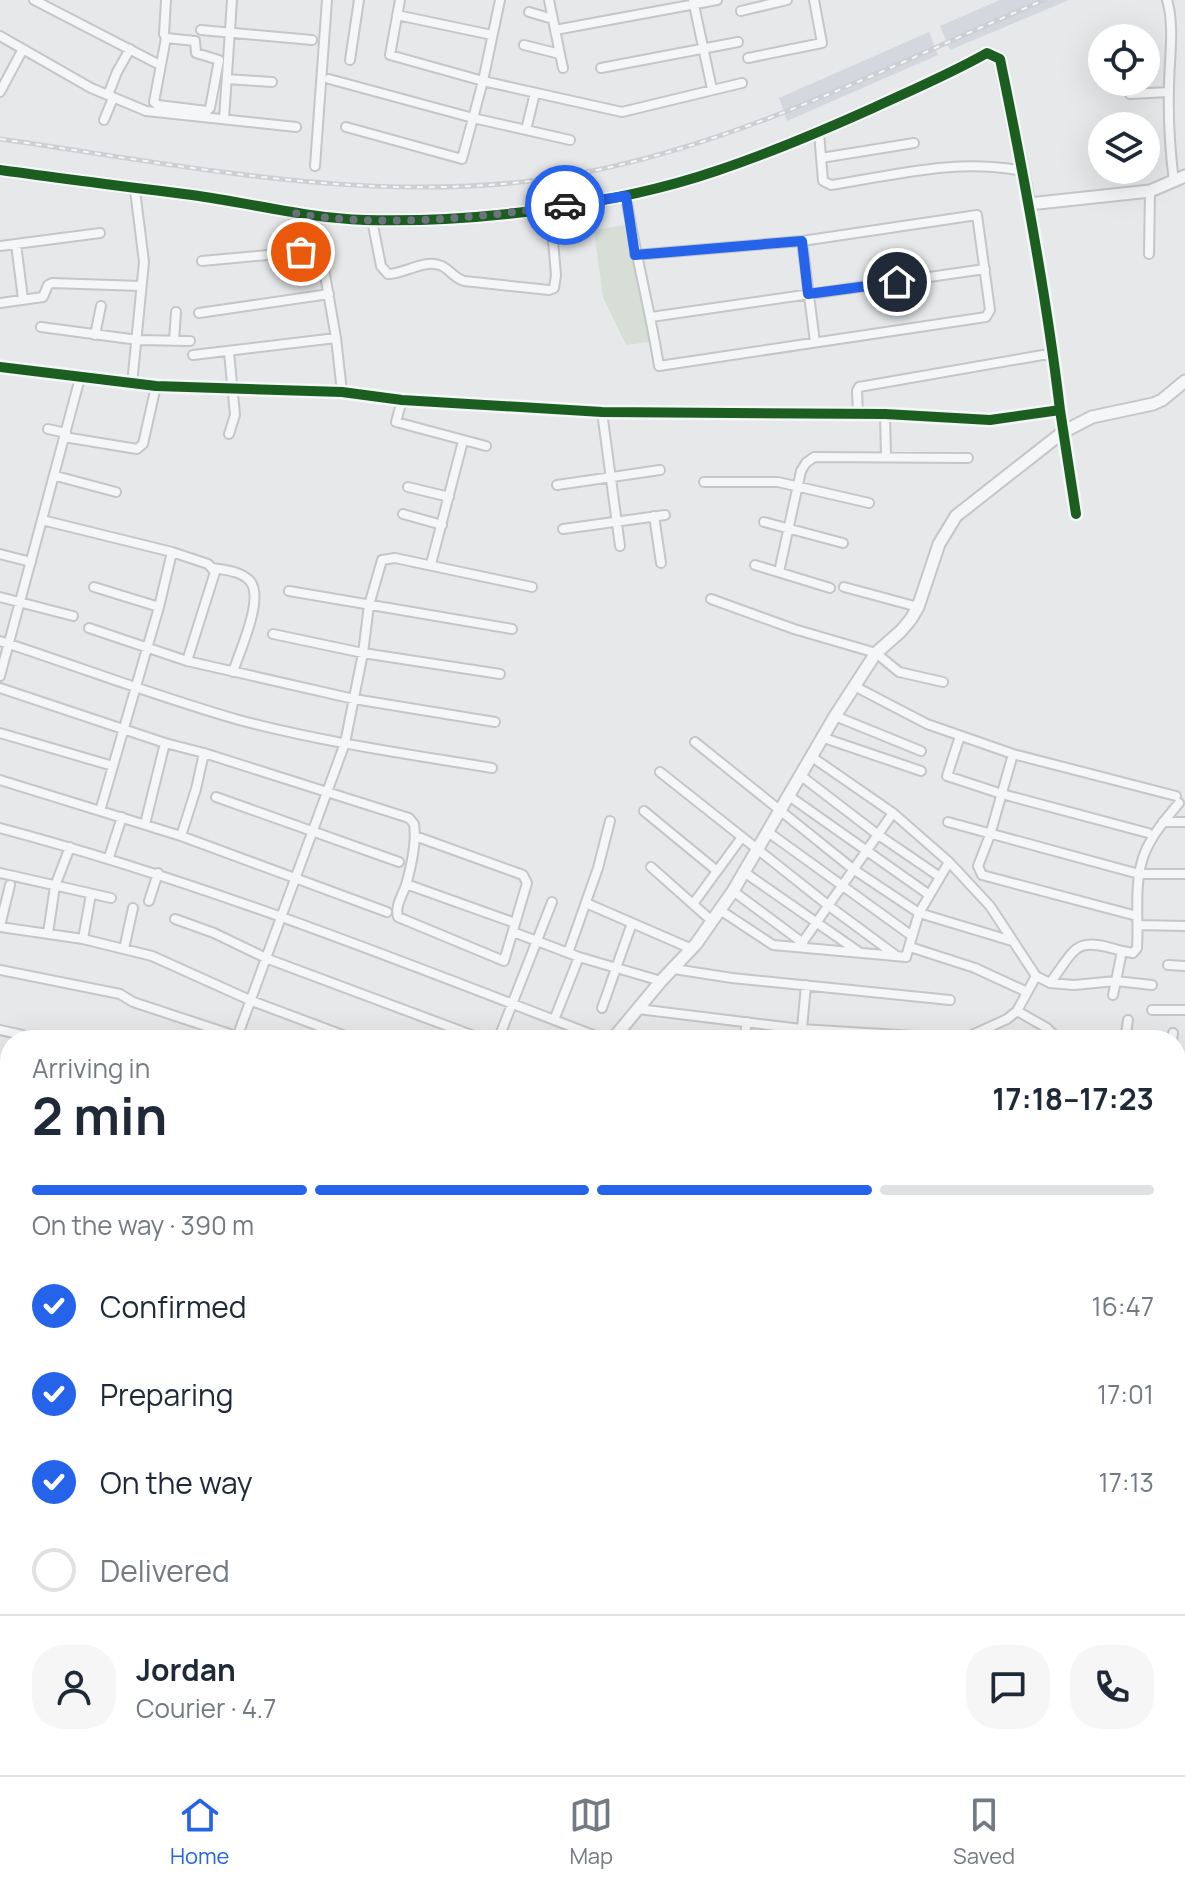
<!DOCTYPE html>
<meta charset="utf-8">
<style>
body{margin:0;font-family:Manrope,sans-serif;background:#f6f6f7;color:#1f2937;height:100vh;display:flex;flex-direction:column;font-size:30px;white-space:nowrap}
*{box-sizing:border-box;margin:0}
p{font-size:26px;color:#747a83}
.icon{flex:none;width:44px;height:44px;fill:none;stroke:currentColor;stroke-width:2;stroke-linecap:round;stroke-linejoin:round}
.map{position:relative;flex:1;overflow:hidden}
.panel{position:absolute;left:0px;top:1030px;width:1186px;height:746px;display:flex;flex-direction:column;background:#fff;border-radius:32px 32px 0 0;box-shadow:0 8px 32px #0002}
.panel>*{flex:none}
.fabs{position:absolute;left:1088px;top:24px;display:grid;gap:16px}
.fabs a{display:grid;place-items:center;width:72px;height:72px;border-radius:50%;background:#fff;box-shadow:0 8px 32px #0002;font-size:40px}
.pin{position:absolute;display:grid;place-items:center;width:68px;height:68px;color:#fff;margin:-34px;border:4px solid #fff;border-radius:50%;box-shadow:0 2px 8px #0007}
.courier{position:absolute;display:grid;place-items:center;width:80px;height:80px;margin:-40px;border:6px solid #2563eb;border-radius:50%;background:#fff;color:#222;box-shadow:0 2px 10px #0007}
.overview em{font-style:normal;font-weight:700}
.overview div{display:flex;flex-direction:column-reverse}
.overview{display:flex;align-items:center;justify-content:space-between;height:136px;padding:0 32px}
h1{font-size:52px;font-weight:700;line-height:60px}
.bar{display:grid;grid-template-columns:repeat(4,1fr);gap:12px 8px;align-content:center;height:96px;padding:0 32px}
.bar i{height:10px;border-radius:6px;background:#e0e1e3}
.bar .selected{background:#2563eb}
.bar p{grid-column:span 4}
.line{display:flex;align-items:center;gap:20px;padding:0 32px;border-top:2px solid #e0e1e3}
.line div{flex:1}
.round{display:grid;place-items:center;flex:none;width:84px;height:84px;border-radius:32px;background:#f6f6f7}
ol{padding:0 32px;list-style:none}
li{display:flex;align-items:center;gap:24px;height:88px}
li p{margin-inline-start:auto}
li .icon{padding:8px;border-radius:50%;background:#2563eb;color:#fff;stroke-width:4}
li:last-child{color:#747a83}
li i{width:44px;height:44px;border:4px solid #e0e1e3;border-radius:50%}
.dock{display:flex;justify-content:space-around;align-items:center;height:112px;border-top:2px solid #e0e1e3;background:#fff;font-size:22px;color:#747a83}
.dock a{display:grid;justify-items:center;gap:4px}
.dock .selected{color:#2563eb}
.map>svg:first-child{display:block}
.built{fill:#d4d7dd}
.green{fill:#d6ded6}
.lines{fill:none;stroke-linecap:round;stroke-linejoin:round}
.minor-casing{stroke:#c4c6c8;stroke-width:12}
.tertiary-casing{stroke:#c4c6c8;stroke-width:15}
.minor{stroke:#f5f6f7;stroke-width:8}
.tertiary{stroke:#f5f6f7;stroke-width:11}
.rail-casing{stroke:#cecfd2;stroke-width:5}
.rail{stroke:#f4f6f9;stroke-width:2;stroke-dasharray:6;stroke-linecap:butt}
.cycleway-casing{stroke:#f4f6f9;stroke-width:15}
.cycleway{stroke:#1b5e20;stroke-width:10}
.done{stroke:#6c737f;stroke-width:8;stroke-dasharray:0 14.4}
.route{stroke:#2563eb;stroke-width:10}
</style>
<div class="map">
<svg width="1185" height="1775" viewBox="0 0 1185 1775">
<rect width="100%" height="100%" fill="#e6e8ea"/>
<path class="built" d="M1000,0H1069L950,50L940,26Z
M929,32L938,55L787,121L779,98Z"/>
<path class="green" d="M632,224L650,342L626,345L603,297L594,230Z"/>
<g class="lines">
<g class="minor-casing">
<path id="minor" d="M34,0L156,63
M166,0L164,34L166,38L154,102L158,105L207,111L210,108L219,60L196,53L195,41L166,38
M400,0L390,55L483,81L622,112L742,83
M549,0L560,54
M693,0L712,89
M1167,0C1175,26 1169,60 1169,88C1168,120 1170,150 1174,182
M741,11L787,0
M529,12L553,19
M397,15L492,35
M201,30L312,40
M555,30L717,0
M0,36L91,88L146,111L296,127
M524,45L560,54L563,68
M748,58L822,43L814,0
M350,60L359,0
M601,68L738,42
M227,79L272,82
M329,79L473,118L570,140
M0,92L23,49
M1130,94L1169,92
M108,95L117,72L130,49
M224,119L232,0
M104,120L113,98
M346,127L462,159L483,81L500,0
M526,130L535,93
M819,133L823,181L831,185C896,175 956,158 1023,171
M821,158L914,143
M315,166L327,0
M626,196C635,253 650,309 659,366L986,317L990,310L977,215L802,241L635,255
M1029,204L1060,410
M315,217L336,338L342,392
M372,220L381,266L388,274C405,274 425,258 442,266C450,270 454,278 464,281L549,290L554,288L556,275L550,207
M802,241L815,342
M16,244L23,299
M0,246L100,233
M1149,254L1150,191
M202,261L301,252L293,213
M0,303L43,297L48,285L52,283L141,286
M199,313L329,294
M651,317L985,269
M41,327L138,340L190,341
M95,335L101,306
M174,341L176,312
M229,352L235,415L229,434
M193,355L336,338
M0,367L156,386L342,392L402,400L602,412L885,414L990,420L1060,410L1076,514
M132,384L144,262L135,190
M402,400L396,422L486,446
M602,412L620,546
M885,414L886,456
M858,415L857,391L859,387L1054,353
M48,429L66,433
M64,437L137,449L143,444L156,386
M56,476L116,492
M704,482H778L869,503
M557,485L660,470
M408,487L449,497
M403,514L442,525
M654,516L661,563
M42,520L172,552L159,607L100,811
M764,522L843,543
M563,529L665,515
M172,552L208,564L215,572L187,661
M0,554L31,562
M431,564L463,441
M755,565L830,588
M213,568C224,570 240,571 249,580C266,596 239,652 233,672
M779,572L801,471L806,463L814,457L968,458
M94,587L159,607
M844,587L918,607
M289,591L512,629
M0,597L73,616
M711,599L794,629L876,653L899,672L943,682
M89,628L187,661L354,699L495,722
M273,634L363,653L500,674
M0,641C80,667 158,697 239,720C322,742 408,754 492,768
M0,676L80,378
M856,687L927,724L1013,754L1176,796
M0,688L165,743L204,753L409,818L414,824C417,842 411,867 406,885C402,896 395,906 398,917L504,961L527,883L523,875L415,836
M835,716L921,751
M0,733L113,766
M960,736L947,776L1002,794L1148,833
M824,738L921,771
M695,742L853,869L919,913L1012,941
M1013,754L990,835L978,866L982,875L1137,916
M812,757L893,813L949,862L990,906L1036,976L1050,983L1074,985L1116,981L1122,951L1133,953L1137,948C1139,920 1134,889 1142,861C1148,839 1165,820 1179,803
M660,772L829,906L894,954
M800,775L877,834L940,877
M0,780L181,836L387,912
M789,796L928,894
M216,797L399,862
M644,811L717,871
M948,822L1139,874H1185
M1163,822H1185
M145,824L165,743
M0,828C207,883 406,963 606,1040
M768,832L912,936
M181,836L196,789L204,753
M109,857L122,817
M651,867L712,921
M744,872L859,952
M0,873L111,898
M406,884L515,923
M733,891L803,943
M149,901L158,873
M586,903L692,949
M693,904L742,837
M720,910L773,945L906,957L919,913L949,862
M175,919L214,933L268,959L485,1040
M1139,925L1185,926
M0,926L10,885
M0,927L83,939L152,956L252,1001L356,1040
M513,932L579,957L661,981
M48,933L55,886L70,847
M83,939L91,894
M800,946L893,813
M910,947L975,968L1027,992
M124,949L133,908
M568,953L598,868L610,821
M1168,965L1185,966
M674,969L732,978L950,1000
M0,970L120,994L133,1002L248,1040
M1050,983C1077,947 1074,936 1122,951
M1113,995L1116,981L1152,985
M602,1008L632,923
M638,1009L801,1029L980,1040
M1152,1010H1185
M1017,1011L1047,1028L1059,1040
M554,1020L579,957
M0,1030L45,1040
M620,1031L636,1040
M968,1037L1007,1019L1017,1011L1036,976
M236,1040L345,743L363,653L369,605L382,560L395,558L532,587
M498,1040L552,902
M744,1040L747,1022
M801,1040L806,985
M1125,1040L1128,1020
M1172,1040L1173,1033
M0,1082L10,1086
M1176,1108L1185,1110
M0,1130L10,1134
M1176,1148L1185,1149
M0,1179L10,1183
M1181,1210H1185
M0,1226L10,1229
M1176,1252L1185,1251
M0,1276L10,1279
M0,1336L10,1339
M1176,1347L1185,1345
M0,1384L10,1388
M1176,1397L1185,1396
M0,1427L10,1431
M1176,1465L1178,1441
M0,1477L10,1480
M1176,1486L1185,1484
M0,1526L10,1529
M1176,1582H1185
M1176,1624L1185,1625
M1176,1709H1185
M1176,1756H1185
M414,1766L415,1775
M717,1770V1766
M624,1775L625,1766
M850,1775L851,1766
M1040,1775V1766"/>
</g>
<g class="tertiary-casing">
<path id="tertiary" d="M0,170C64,179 128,187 192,195C250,203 306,218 365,220C473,223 613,206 716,171C770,153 822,131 873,108C912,90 950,74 987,53L1000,59L1029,204L1150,191L1185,176
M612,1040L661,981L696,944L733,891L835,716L876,653L901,631L911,619L918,607L939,544L956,516L1063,432L1092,417L1153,404L1162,400L1185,381
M1176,1530L1185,1528"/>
</g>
<use href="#minor" class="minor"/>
<use href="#tertiary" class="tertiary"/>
<g class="rail-casing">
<path id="rail" d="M0,139C191,166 389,210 582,173C744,142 894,64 1044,0"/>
</g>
<use href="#rail" class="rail"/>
<g class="cycleway-casing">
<path id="cycleway" d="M0,170C64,179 128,187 192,195C250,203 306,218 365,220C473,223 613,206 716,171C770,153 822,131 873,108C912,90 950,74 987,53L1000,59C1024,175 1046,292 1060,410
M0,367L156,386L342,392L402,400L602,412L885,414L990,420L1060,410L1076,514"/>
</g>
<use href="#cycleway" class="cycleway"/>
</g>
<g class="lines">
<path class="done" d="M301,252L293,213C377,228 481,218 565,205"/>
<path class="route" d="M565,205L626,196L635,255L802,241L808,294L897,282"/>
</g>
</svg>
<div class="fabs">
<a><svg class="icon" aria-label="locate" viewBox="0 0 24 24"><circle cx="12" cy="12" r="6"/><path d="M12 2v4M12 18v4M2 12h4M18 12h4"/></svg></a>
<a><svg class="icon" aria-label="layers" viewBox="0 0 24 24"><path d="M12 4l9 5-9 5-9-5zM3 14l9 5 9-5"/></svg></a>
</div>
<div class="pin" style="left:301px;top:252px;background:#ea580c"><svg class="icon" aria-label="bag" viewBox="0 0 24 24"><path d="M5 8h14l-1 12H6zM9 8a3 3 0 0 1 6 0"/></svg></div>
<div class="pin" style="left:897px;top:282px;background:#1f2937"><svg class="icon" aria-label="home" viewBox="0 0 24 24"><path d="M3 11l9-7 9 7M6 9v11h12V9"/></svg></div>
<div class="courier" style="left:565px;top:205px"><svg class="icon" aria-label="car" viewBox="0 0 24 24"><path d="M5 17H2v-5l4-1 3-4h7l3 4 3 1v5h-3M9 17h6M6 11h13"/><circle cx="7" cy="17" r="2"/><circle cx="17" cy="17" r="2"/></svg></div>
<section class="panel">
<div class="overview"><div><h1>2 min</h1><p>Arriving in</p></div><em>17:18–17:23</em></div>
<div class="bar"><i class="selected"></i><i class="selected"></i><i class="selected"></i><i></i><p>On the way · 390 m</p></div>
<ol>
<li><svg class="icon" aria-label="check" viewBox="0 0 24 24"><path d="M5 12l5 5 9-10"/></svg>Confirmed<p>16:47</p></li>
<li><svg class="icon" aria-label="check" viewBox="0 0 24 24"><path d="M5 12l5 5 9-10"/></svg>Preparing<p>17:01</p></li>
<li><svg class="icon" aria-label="check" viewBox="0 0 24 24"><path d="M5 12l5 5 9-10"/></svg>On the way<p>17:13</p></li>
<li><i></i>Delivered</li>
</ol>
<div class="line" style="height:144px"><a class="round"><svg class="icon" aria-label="person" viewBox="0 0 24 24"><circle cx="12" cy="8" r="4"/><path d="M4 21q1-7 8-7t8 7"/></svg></a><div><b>Jordan</b><p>Courier · 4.7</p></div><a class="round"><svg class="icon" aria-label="chat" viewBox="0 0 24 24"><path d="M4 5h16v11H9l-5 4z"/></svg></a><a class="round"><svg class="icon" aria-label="phone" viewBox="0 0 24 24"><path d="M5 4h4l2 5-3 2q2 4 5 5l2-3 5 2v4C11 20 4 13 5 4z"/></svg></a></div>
</section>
</div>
<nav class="dock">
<a class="selected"><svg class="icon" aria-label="home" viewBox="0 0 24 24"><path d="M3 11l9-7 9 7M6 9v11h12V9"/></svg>Home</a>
<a><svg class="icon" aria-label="map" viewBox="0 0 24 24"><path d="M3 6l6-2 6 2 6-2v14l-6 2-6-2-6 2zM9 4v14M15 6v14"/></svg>Map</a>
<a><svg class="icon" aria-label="saved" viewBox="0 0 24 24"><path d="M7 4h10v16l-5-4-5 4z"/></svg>Saved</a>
</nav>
